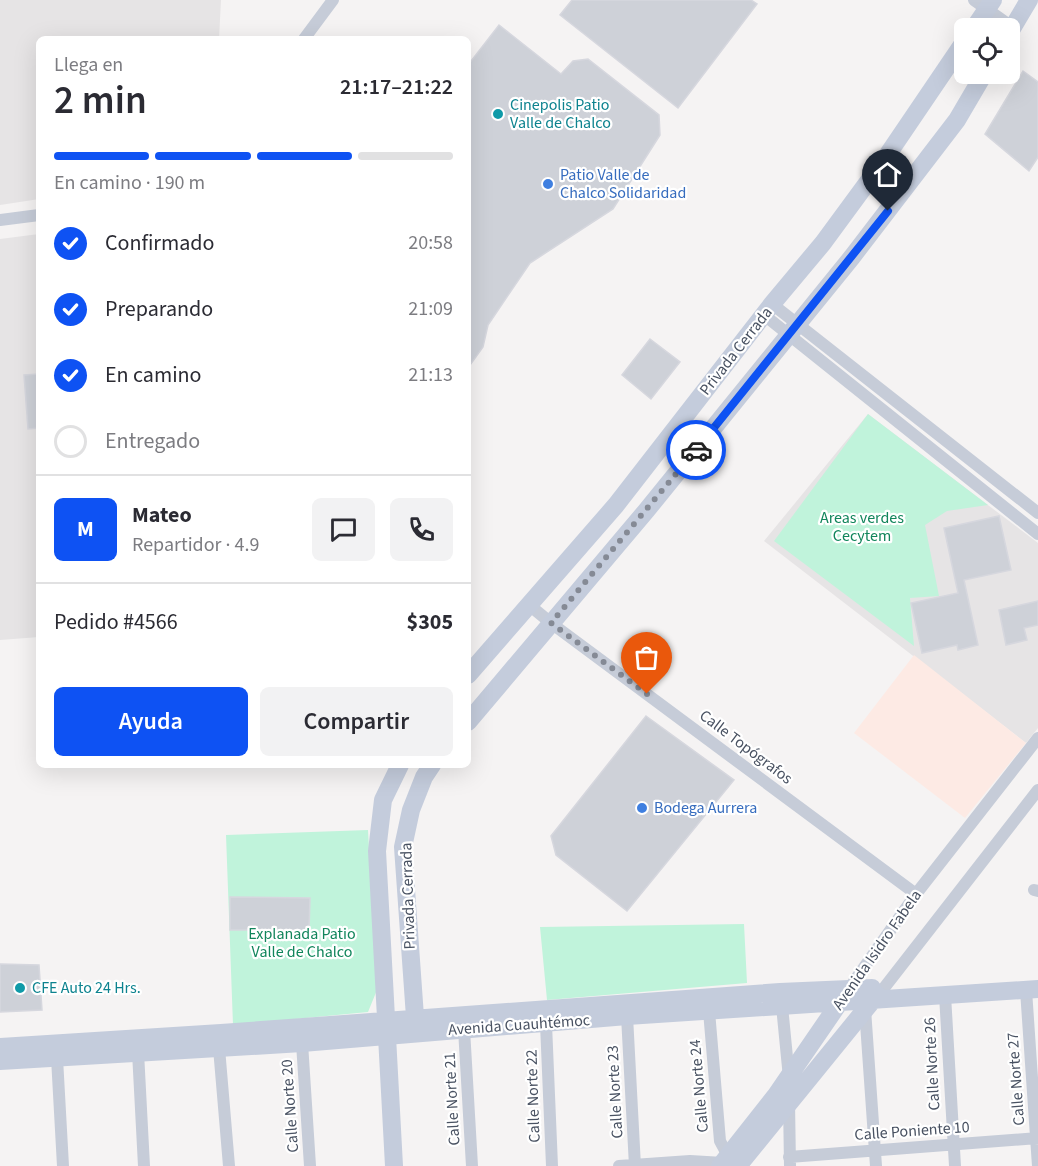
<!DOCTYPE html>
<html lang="es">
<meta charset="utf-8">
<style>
body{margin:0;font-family:"Source Sans 3",sans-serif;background:#f2f2f3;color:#2b2b33;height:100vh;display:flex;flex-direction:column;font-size:22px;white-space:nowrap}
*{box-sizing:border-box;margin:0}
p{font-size:20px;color:#7c7c81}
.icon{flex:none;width:33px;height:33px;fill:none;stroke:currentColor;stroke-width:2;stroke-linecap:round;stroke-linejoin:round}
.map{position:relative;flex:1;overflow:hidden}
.panel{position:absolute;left:36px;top:36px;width:435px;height:732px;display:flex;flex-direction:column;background:#fff;border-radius:9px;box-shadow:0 6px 24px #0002}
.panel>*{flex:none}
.buttons{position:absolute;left:954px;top:18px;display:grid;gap:12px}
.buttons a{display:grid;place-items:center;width:66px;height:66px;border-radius:9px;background:#fff;box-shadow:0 6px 24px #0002;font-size:30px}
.pin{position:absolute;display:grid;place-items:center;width:51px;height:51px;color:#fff;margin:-62px -26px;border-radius:50% 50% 50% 0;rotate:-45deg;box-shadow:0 0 6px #0007}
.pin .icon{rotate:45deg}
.courier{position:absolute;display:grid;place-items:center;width:60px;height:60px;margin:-30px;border:4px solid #0e52f3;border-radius:50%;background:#fff;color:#222;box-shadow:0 2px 8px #0007}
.headline em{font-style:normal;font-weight:600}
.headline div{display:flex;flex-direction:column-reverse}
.headline{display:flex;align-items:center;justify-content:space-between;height:102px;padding:0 18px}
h1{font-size:39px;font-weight:600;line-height:45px}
.bar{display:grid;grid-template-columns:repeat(4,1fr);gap:9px 6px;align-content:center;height:72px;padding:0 18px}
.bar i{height:8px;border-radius:4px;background:#e1e1e2}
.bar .active{background:#0e52f3}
.bar p{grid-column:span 4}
.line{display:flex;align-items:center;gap:15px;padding:0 18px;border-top:2px solid #e1e1e2}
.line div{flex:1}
.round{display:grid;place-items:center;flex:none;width:63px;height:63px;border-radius:9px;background:#f2f2f3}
ol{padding:0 18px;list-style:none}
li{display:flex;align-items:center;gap:18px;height:66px}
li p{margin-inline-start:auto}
li .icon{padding:6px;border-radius:50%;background:#0e52f3;color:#fff;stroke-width:4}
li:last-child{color:#7c7c81}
li i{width:33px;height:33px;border:3px solid #e1e1e2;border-radius:50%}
.action{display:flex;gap:12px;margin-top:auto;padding:12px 18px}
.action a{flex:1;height:69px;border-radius:9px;background:#0e52f3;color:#fff;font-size:24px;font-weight:600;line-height:69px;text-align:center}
.action a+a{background:#f2f2f3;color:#2b2b33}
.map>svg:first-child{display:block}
.education{fill:#e6e4e5}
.medical{fill:#fdeae4}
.green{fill:#c0f3db}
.building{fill:#ced1d8;stroke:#d6d7de;stroke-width:1.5}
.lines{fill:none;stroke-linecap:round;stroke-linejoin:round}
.street{stroke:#c6ccd8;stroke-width:12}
.secondary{stroke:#c4ccdc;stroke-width:18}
.done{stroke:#858a95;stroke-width:6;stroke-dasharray:0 10.8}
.route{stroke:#0e52f3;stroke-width:8}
.culture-dot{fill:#0f9aa8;stroke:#fff;stroke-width:2}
.shop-dot{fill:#3f7fe0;stroke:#fff;stroke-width:2}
.labels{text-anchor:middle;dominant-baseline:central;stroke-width:4.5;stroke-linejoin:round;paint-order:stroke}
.culture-label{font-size:16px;fill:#0d838f;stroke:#fff;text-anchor:start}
.shop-label{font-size:16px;fill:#366cbe;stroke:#fff;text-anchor:start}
.street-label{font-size:16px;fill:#495262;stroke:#fff}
.park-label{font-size:16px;fill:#11855b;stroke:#fff}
</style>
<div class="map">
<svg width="1038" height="1166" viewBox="0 0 1038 1166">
<rect width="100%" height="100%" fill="#f5f3f3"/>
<path class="education" d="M0,0H221L219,39H39V199L0,205Z
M39,234V637L0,640V239Z
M868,414L1038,543V728L1026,743L764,541Z"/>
<path class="medical" d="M914,655L1026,743L965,818L854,733Z"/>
<path class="green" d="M868,414L988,505L947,511L925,525L939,596L910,598L914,646L774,541Z
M368,830L377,990L368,1012L233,1025L226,835Z
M744,924L747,983L547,1000L540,927Z"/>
<path class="building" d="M572,0H751L757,4L678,108L560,15Z
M499,25L561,74L573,61L588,59L659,115L660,135L613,209L530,263L488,325L483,347L468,368V65Z
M1023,71L1038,82V157L1029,171L985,134Z
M650,339L680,362L651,399L622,375Z
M39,374V428L28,429L24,375Z
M999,516L1011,570L964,580L978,645L958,650L957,645L922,653L911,603L958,593L944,528Z
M1038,601V625L1024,628L1027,640L1006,645L999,610Z
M646,716L734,780L627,911L556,855L551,836Z
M230,897L310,898L309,930H230Z
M0,964L39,965L42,1010L0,1012Z"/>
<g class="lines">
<path class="street" d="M974,0L1012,27
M304,39L333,0
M0,220L39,215
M772,304L1038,513
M764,315L1038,534
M528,604L551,623L916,894
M1034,890L1038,891
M884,988L1038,790
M848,990L916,894L1038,738
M1026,990L1038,1166
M945,995L955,1166
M782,1006L789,1078
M865,1009L876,1166
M709,1011L720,1141L728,1156
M627,1016L635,1166
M546,1024L552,1166
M464,1029L472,1166
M302,1043L310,1166
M219,1048L229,1166
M138,1052L144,1166
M57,1058L63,1166
M789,1101L790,1166
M789,1157L1038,1138
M619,1166L690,1161L723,1163"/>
<path class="secondary" d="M974,28L993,0
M1010,32L1029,0
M468,675L616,505L772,304L823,243L884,160L964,42
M468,722L646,511L852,257L957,120L984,74
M416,1031L403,847L411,810L424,777L432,765
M0,1047L221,1033L780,992L872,988
M0,1061L302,1043L627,1016L1038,989
M394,1166L377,851L383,800L400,765
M720,1166L776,1095L844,996
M738,1166L877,995"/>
</g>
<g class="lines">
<path class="done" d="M647,694L551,623L696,450"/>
<path class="route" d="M696,450L888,211"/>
</g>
<g class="culture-dot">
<circle cx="498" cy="114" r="6"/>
<circle cx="20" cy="988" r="6"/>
</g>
<g class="shop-dot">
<circle cx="548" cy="184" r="6"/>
<circle cx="642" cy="808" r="6"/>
</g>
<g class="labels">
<g class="culture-label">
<text x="510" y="105">Cinepolis Patio<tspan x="510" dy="18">Valle de Chalco</tspan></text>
<text x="32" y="988">CFE Auto 24 Hrs.</text>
</g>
<g class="shop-label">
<text x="560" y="175">Patio Valle de<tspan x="560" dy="18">Chalco Solidaridad</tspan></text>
<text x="654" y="808">Bodega Aurrera</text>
</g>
<g class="street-label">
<text transform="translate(736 351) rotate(-52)">Privada Cerrada</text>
<text transform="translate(746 747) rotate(37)">Calle Topógrafos</text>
<text transform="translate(408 896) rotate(-92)">Privada Cerrada</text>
<text transform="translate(877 950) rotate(-55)">Avenida Isidro Fabela</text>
<text transform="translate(519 1025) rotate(-4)">Avenida Cuauhtémoc</text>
<text transform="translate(932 1064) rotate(-93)">Calle Norte 26</text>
<text transform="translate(1016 1079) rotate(-94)">Calle Norte 27</text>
<text transform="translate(699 1086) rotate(-95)">Calle Norte 24</text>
<text transform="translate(615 1092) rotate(-93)">Calle Norte 23</text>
<text transform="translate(533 1096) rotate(-92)">Calle Norte 22</text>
<text transform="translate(452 1099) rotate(-93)">Calle Norte 21</text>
<text transform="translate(290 1106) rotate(-94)">Calle Norte 20</text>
<text transform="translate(912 1131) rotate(-4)">Calle Poniente 10</text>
</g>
<g class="park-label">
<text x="862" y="518">Areas verdes<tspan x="862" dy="18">Cecytem</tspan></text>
<text x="302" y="934">Explanada Patio<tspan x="302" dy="18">Valle de Chalco</tspan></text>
</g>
</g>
</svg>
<div class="buttons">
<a><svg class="icon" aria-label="locate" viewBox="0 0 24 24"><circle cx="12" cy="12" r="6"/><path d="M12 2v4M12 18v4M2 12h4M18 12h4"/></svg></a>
</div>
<div class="pin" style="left:647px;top:694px;background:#ea580c"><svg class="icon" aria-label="bag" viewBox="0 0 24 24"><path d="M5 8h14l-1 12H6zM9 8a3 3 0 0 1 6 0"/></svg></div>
<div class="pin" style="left:888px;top:211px;background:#1f2937"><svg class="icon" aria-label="home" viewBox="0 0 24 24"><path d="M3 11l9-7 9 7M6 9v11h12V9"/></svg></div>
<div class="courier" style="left:696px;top:450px"><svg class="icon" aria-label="car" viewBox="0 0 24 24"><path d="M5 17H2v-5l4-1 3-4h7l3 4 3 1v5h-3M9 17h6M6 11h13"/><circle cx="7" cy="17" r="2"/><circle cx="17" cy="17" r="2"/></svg></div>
<section class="panel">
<div class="headline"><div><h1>2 min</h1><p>Llega en</p></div><em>21:17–21:22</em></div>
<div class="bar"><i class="active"></i><i class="active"></i><i class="active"></i><i></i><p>En camino · 190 m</p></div>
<ol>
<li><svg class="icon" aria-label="check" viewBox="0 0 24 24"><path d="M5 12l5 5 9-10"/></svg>Confirmado<p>20:58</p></li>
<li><svg class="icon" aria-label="check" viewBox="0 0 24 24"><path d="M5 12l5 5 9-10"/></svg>Preparando<p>21:09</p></li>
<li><svg class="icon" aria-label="check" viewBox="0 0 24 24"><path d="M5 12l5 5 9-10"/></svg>En camino<p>21:13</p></li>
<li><i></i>Entregado</li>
</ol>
<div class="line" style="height:108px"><b class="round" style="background:#0e52f3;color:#fff">M</b><div><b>Mateo</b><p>Repartidor · 4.9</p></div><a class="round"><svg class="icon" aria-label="chat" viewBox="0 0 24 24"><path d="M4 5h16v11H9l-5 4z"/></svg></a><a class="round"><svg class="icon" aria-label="phone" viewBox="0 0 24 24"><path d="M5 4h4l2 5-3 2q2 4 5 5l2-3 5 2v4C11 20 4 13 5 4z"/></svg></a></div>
<div class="line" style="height:78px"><div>Pedido #4566</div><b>$305</b></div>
<div class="action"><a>Ayuda</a><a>Compartir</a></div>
</section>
</div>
